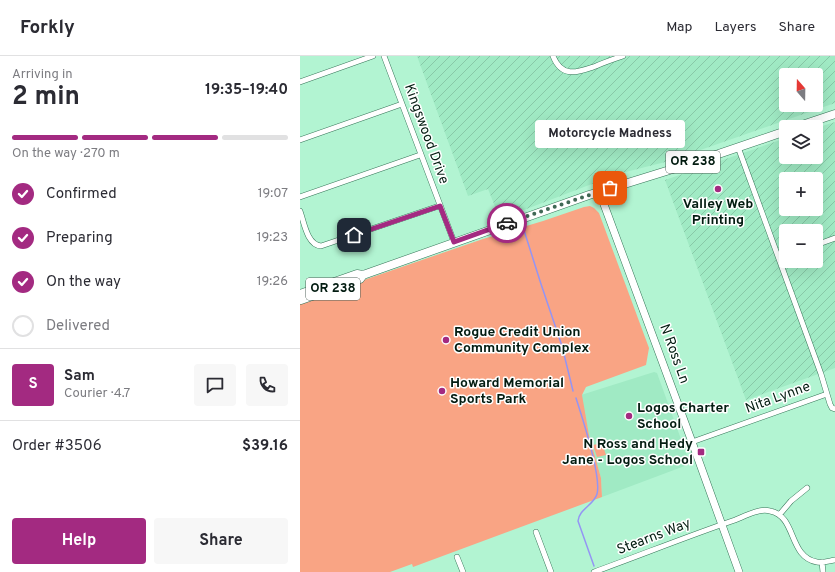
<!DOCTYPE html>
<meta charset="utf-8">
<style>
body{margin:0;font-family:Overpass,sans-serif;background:#f7f7f7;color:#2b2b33;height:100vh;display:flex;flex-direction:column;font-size:15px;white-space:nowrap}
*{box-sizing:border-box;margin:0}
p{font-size:13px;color:#7c7c81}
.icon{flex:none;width:22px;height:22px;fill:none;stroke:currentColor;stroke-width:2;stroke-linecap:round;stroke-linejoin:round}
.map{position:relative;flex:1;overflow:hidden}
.drawer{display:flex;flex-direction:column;background:#fff;width:300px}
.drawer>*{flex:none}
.needle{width:26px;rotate:340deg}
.fabs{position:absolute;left:479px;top:12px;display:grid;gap:8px}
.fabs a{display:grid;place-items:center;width:44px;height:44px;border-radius:4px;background:#fff;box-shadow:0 4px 16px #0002;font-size:20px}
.pin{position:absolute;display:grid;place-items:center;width:34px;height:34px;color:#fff;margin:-17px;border-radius:8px;box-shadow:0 2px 6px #0006}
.courier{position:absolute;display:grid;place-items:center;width:40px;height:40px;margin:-20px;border:3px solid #a32a81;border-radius:50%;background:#fff;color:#222;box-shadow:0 1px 5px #0007}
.bubble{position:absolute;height:28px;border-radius:4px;background:#fff;box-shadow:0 4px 16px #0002;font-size:13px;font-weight:700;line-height:28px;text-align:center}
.overview em{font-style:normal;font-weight:700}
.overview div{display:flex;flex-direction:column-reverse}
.overview{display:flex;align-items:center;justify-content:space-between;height:68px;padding:0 12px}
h1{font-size:26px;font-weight:700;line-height:30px}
.bar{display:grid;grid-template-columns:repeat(4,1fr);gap:6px 4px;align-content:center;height:48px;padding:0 12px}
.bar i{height:5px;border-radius:3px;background:#e1e1e2}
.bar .current{background:#a32a81}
.bar p{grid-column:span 4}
.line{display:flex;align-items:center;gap:10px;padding:0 12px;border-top:1px solid #e1e1e2}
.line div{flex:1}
.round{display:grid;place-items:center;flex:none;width:42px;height:42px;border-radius:4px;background:#f7f7f7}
ol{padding:0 12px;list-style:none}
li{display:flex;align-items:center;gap:12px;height:44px}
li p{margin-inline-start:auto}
li .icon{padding:4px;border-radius:50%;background:#a32a81;color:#fff;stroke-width:4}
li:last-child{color:#7c7c81}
li i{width:22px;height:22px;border:2px solid #e1e1e2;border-radius:50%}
.action{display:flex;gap:8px;margin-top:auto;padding:8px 12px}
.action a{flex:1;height:46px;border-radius:4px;background:#a32a81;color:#fff;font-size:16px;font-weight:700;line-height:46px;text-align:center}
.action a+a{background:#f7f7f7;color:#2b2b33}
header{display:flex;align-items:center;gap:24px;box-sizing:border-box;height:56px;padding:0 20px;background:#fff;border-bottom:1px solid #e1e1e2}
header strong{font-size:19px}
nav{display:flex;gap:22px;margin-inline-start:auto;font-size:14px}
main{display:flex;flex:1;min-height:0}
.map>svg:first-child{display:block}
.built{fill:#a0eac4}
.industrial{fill:url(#industrial-furrows);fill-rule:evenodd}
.green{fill:#f9a484}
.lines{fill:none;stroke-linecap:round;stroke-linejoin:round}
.stream{stroke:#9495f4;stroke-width:1.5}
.minor-casing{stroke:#367558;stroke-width:6}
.secondary-casing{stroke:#367558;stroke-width:8}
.primary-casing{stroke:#367558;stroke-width:9}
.minor{stroke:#fff;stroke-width:5}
.secondary{stroke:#fff;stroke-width:7}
.primary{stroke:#fff;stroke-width:8}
.done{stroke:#406855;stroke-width:4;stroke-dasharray:0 7.2}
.route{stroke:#a32a81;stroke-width:5}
.poi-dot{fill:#a32a81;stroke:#fff;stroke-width:1.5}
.labels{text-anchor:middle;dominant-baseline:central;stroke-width:3;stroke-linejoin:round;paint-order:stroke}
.shield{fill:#fff;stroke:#4f6058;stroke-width:1}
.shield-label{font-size:13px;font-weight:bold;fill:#031c11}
.street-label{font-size:14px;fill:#031c11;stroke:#fff}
.poi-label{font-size:14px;font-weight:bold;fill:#031c11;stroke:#fff;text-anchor:start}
</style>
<header>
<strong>Forkly</strong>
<nav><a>Map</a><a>Layers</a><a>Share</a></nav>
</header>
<main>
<section class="drawer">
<div class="overview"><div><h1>2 min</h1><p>Arriving in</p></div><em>19:35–19:40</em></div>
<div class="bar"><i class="current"></i><i class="current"></i><i class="current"></i><i></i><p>On the way · 270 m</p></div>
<ol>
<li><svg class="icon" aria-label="check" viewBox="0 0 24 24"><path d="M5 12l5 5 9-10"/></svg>Confirmed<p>19:07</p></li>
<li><svg class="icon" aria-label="check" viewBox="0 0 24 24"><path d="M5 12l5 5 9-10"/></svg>Preparing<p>19:23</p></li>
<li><svg class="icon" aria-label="check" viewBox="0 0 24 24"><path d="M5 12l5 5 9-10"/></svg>On the way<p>19:26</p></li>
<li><i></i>Delivered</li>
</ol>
<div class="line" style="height:72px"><b class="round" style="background:#a32a81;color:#fff">S</b><div><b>Sam</b><p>Courier · 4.7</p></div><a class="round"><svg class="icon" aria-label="chat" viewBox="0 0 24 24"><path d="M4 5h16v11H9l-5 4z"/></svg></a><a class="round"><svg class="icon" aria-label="phone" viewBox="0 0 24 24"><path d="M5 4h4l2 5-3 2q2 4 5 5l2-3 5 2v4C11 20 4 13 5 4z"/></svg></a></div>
<div class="line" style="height:52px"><div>Order #3506</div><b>$39.16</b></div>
<div class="action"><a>Help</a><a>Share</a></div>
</section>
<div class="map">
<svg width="535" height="516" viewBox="0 0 535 516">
<defs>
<pattern id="industrial-furrows" width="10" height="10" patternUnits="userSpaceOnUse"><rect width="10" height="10" fill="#a0eac4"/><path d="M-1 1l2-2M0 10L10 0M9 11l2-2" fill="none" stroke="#88c8a7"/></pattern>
</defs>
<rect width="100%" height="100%" fill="#b2f4d2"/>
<path class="built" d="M354,316L357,317L390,408L302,441L301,422L289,379L281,339Z"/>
<path class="industrial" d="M117,0H535V47L369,105L318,118L200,163L188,133L168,140ZM486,19H516V49H486Z
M535,66V312L446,344L365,124L486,82V101H516V72ZM486,123H516V153H486ZM486,175H516V205H486Z"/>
<path class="green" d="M290,150L294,152L299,157L349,292L346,309L286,331L282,339L289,379L301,422L302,441L113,511L112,508L90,516H0V246L183,183L243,165L284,151Z
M302,387L306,399L297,401L293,389Z"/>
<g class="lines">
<path class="stream" d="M222,168L241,228L262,290L273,335
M276,342C282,361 302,420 297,438C294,449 279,453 278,465L294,510"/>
<g class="minor-casing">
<path id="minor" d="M84,0L154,186
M253,0C262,23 278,16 296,10C305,6 314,3 323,0
M0,26L73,0
M0,84L102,48
M438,91L521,318L530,348L532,352L535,353
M0,141L120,99
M0,155C4,166 7,189 21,190L139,150
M516,189L535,182
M479,202L486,199
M392,386L527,338
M480,458L491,445L507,432
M236,476L251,516
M157,501L163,516
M522,506L523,516
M294,516C341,499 388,480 435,464C445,460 459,452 470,455C497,460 488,501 517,506C523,507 529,505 535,504"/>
</g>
<g class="secondary-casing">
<path id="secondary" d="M299,135L392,386L439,516"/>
</g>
<g class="primary-casing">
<path id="primary" d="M496,71L535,58
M0,238L57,218L63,219L289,139L389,108L486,75
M1,244L60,223L63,219"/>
</g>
<use href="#minor" class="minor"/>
<use href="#secondary" class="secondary"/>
<use href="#primary" class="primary"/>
</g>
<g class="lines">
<path class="done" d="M207,167L310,132"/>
<path class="route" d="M54,179L140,150L154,186L207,167"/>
</g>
<g class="poi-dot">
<circle cx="418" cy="133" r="4"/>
<circle cx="146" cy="284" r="4"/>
<circle cx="142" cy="335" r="4"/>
<circle cx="329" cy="360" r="4"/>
<rect x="397" y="392" width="8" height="8" rx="2"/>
</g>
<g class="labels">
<g class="shield">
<rect x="366" y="95" width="54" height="22" rx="3"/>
<rect x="6" y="222" width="54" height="22" rx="3"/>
</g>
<g class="shield-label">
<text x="393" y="106">OR 238</text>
<text x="33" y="233">OR 238</text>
</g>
<g class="street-label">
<text transform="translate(126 78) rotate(70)">Kingswood Drive</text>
<text transform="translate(374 298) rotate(70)">N Ross Ln</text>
<text transform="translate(478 342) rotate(-20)">Nita Lynne</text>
<text transform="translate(354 481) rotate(-21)">Stearns Way</text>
</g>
<g class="poi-label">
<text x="418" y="148" text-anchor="middle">Valley Web<tspan x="418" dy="16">Printing</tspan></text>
<text x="154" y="276">Rogue Credit Union<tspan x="154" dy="16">Community Complex</tspan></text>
<text x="150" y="327">Howard Memorial<tspan x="150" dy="16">Sports Park</tspan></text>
<text x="337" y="352">Logos Charter<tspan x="337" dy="16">School</tspan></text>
<text x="393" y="388" text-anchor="end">N Ross and Hedy<tspan x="393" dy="16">Jane - Logos School</tspan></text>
</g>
</g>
</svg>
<div class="fabs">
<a><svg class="needle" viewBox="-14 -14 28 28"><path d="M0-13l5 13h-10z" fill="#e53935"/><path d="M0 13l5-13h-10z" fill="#7c7c81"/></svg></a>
<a><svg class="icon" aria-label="layers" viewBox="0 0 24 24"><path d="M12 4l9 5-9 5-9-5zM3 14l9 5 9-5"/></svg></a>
<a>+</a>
<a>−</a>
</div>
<div class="pin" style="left:310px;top:132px;background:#ea580c"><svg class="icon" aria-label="bag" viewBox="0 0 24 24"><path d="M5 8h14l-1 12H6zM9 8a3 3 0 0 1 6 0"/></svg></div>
<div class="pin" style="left:54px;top:179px;background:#1f2937"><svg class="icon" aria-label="home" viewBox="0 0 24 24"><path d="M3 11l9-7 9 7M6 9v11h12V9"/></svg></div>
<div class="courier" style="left:207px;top:167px"><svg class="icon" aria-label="car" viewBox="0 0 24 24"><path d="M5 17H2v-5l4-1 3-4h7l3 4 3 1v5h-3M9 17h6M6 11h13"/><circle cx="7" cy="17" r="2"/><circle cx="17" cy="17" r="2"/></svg></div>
<div class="bubble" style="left:235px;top:64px;width:150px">Motorcycle Madness</div>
</div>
</main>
